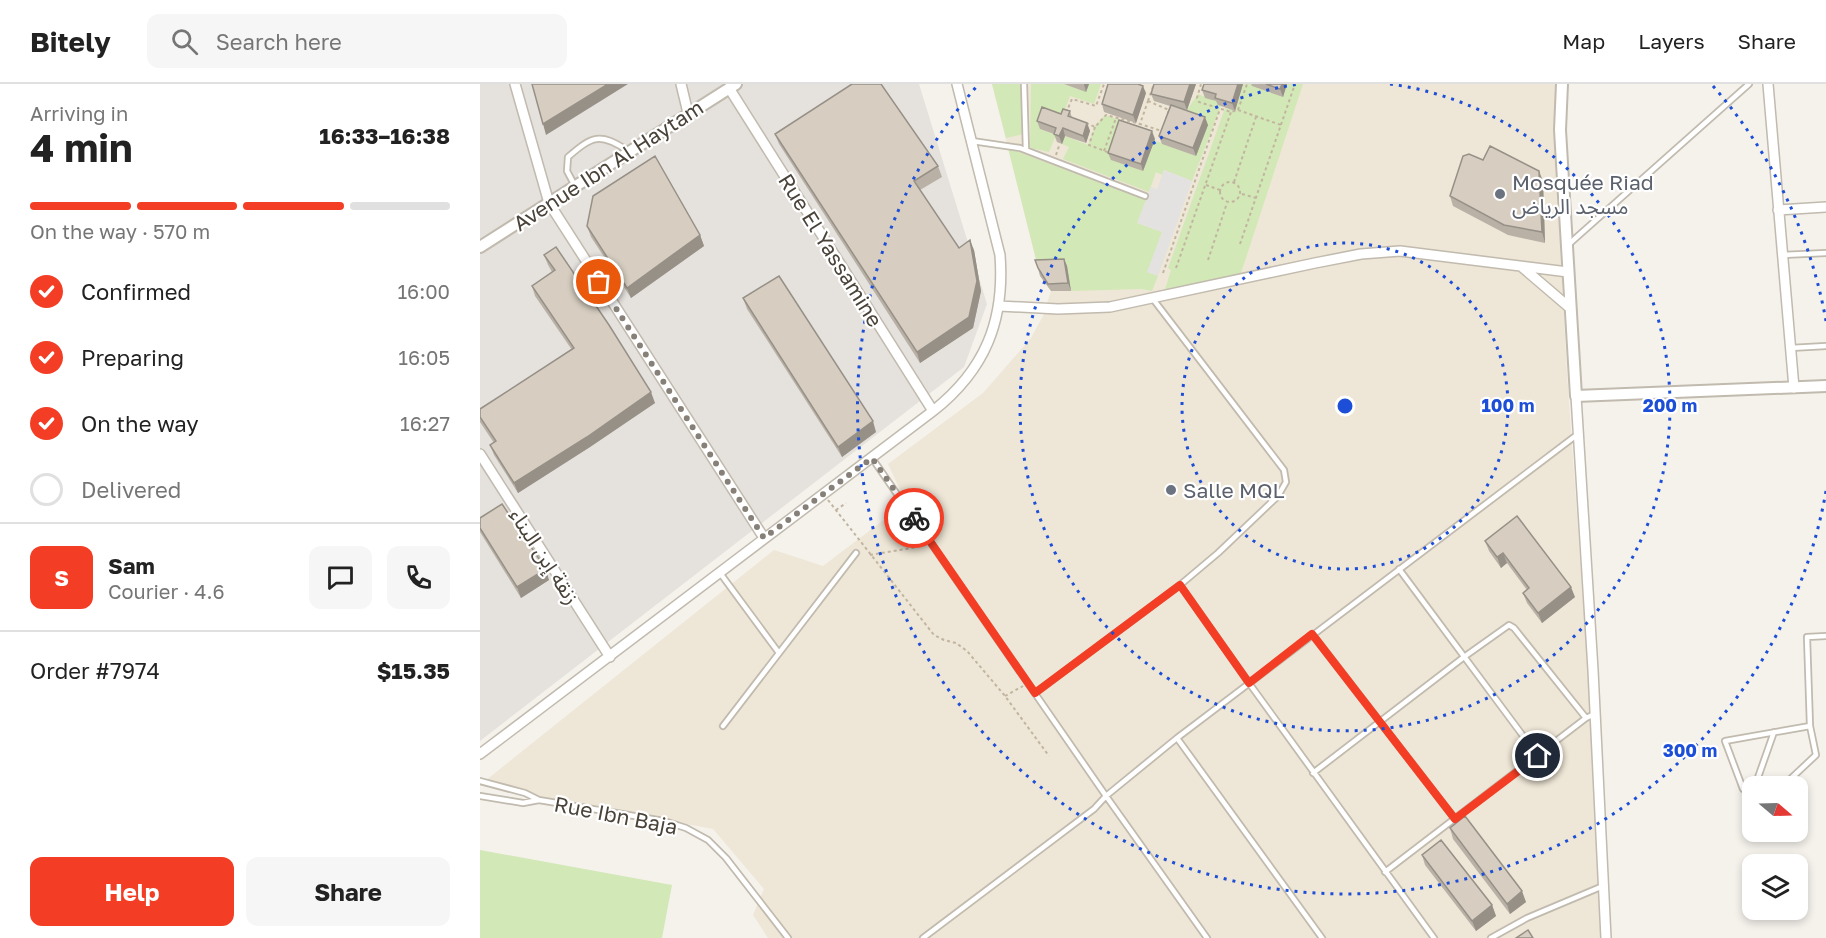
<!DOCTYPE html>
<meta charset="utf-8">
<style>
body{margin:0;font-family:"Golos Text","Noto Sans Arabic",sans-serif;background:#f6f6f6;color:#222;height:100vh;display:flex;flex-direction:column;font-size:22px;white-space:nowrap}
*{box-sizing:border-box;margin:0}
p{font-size:20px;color:#767676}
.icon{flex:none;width:33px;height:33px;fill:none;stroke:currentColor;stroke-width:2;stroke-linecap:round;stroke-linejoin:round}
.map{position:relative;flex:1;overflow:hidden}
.details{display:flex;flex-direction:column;background:#fff;width:480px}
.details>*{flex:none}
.needle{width:39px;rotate:109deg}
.controls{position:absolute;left:1262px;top:692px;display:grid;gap:12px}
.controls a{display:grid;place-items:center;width:66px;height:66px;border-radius:12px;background:#fff;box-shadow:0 3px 9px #0003;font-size:30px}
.pin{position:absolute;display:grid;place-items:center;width:51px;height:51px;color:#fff;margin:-26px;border:3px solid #fff;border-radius:50%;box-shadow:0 2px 6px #0007}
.courier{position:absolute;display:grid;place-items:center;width:60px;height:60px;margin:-30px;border:4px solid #f33e25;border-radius:50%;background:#fff;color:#222;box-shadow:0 2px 8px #0007}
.headline em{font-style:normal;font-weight:700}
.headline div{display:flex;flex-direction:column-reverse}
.headline{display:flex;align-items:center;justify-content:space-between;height:102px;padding:0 30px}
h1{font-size:39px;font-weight:700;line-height:45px}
.bar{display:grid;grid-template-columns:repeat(4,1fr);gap:9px 6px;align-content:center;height:72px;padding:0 30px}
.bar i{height:8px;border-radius:4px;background:#e0e0e0}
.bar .selected{background:#f33e25}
.bar p{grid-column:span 4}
.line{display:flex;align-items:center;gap:15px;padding:0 30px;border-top:2px solid #e0e0e0}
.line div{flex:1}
.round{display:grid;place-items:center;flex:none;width:63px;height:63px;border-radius:12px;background:#f6f6f6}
ol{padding:0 30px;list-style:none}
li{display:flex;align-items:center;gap:18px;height:66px}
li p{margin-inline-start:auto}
li .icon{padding:6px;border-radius:50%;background:#f33e25;color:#fff;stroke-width:4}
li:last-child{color:#767676}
li i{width:33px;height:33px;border:3px solid #e0e0e0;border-radius:50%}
.action{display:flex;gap:12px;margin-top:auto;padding:12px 30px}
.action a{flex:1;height:69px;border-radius:12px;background:#f33e25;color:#fff;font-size:24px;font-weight:700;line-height:69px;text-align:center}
.action a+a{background:#f6f6f6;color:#222}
header{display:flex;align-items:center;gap:36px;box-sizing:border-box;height:84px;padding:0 30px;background:#fff;border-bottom:2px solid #e0e0e0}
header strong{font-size:28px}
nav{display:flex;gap:33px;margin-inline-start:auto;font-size:21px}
.search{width:420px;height:54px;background:#f6f6f6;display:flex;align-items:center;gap:15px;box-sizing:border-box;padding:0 21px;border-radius:12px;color:#767676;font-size:22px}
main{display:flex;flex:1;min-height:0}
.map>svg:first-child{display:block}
.industrial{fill:#e5e1dd}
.education{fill:#eee6d6}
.green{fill:#d3e8b7}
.parking{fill:#e4e2e0}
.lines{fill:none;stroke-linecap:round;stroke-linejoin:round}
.service-casing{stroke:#c1baae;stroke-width:8}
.minor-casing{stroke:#c1baae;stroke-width:12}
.tertiary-casing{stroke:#c1baae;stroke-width:14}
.path{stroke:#c2b5a0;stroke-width:2;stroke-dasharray:3 3;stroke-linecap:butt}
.service{stroke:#fff;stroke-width:4.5}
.minor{stroke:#fff;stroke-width:9}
.tertiary{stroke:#fff;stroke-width:10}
.wall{fill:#b9b1a6}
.shaded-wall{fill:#969087}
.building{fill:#d7cec1;stroke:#969087;stroke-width:1.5}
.done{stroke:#868078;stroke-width:6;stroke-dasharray:0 10.8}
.route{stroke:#f33e25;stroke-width:8}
.ring{fill:none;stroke:#1d4ed8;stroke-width:3;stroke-dasharray:3 6}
.worship-dot{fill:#6b7280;stroke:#fff;stroke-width:2}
.labels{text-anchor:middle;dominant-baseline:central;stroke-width:4.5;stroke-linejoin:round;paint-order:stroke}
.street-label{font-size:21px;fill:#4a4339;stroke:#fff}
.worship-label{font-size:21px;fill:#5b616d;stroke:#fff;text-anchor:start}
.centre{fill:#1d4ed8;stroke:#fff;stroke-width:3}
.ring-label{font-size:18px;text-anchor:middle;font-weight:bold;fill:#1d4ed8;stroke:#fff;stroke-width:4.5;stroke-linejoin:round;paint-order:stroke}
</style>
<header>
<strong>Bitely</strong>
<div class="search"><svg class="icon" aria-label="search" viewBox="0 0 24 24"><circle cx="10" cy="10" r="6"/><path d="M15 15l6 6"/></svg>Search here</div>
<nav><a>Map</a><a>Layers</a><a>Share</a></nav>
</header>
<main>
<section class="details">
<div class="headline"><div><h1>4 min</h1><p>Arriving in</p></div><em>16:33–16:38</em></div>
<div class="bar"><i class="selected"></i><i class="selected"></i><i class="selected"></i><i></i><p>On the way · 570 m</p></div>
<ol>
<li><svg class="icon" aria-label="check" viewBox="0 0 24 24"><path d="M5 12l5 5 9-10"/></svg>Confirmed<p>16:00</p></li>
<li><svg class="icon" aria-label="check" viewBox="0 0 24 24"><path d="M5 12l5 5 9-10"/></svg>Preparing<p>16:05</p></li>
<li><svg class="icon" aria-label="check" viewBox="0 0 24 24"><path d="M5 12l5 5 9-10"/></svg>On the way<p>16:27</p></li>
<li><i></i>Delivered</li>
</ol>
<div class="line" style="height:108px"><b class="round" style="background:#f33e25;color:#fff">S</b><div><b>Sam</b><p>Courier · 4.6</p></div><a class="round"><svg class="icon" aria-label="chat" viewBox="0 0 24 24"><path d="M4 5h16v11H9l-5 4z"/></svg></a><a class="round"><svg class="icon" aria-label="phone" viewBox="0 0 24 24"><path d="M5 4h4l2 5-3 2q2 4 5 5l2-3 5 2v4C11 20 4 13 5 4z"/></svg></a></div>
<div class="line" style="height:78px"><div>Order #7974</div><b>$15.35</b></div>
<div class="action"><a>Help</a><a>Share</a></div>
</section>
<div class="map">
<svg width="1346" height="854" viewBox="0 0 1346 854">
<rect width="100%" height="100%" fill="#f5f2ec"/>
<path class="industrial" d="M0,0H439L507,220L484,283L0,657Z"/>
<path class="education" d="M512,0H1075L1077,101L1087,290L1124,812V854H288L273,831L284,805L233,745L0,701L294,466L343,482L426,419L408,380L503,309L551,254L563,232L571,207L560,192Z"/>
<path class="green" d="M512,0H542L543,50L526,54Z
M551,0H584L606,7L609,0H621L614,20L590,12L581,36L560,45L576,51L569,68L550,64Z
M763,0H823L761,189L684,209L691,186L688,184L745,24L755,27Z
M718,10L739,18L741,22L712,97L684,86L682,91L676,88L669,108L583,75L589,63L582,60L585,52L608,61L615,42L625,31L646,38L642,44L716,72L727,41L707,26Z
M528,64L666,116L658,139L682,148L668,188L678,192L672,207L661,205L591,207L587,183H558Z
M0,766L192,801L182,854H0Z"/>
<path class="parking" d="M684,86L712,97L678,192L667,188L682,148L657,139L671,103L677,105Z"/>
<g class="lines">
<g class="service-casing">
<path id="service" d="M544,0L546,66
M492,57L540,64L665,112
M95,102L87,87L88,73C112,52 120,48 148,67
M1089,160L1269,0
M1302,171L1346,169
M1310,264L1346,262
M392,374L626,712L727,854
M919,485L1058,672
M240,489L299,569
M700,501L769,599L954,854
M833,551L975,735
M555,609L700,501L738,469L798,412L806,398L804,386L673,215
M243,642L376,469
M697,654L842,854
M833,689L984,573L1029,541L1034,544L1106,634
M0,697L45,709L59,716L184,737L206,744L228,756L246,774L308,854
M1275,702L1294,648
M1297,702L1304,701L1336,671L1330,642L1327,553L1346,552
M1272,705H1263L1245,657L1330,642
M0,712L43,719L59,716
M905,788L1106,634L1115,630
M443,854L614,725L626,712L697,654L1098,350
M1011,854L1047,834L1123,802"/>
</g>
<g class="minor-casing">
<path id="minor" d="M35,0L69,119L284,454
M201,0L208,29
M1288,0L1314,304
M249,4L453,327
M1298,126L1346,123
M1042,183L1090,224
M519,222L578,225L630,223L835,179L881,170L920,167L1088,188
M1096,312L1113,586L1126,854
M0,370L130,573
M0,670L453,327C505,286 525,237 520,171L477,0"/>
</g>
<g class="tertiary-casing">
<path id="tertiary" d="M1082,0L1080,46L1096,312L1346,302
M0,163L256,0"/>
</g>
<path class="path" d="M721,0L717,14L719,18L751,28L758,26L801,41
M668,17L689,26L682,47L660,40Z
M668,17L674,0
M758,26L767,0
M586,29L592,15L616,22L624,0
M606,39L615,43L626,31L660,40
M615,43L609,61L630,69
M624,67L636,34
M576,71L579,62
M740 108a10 10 0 1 1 20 0a10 10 0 1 1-20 0Z
M754,98L776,33
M726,101L740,106
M762,110L776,114
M760,160L815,0
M728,176L747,119
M696,184L751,28
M683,189L740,25
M348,416L454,551L464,556L476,559L487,567L525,612L569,672
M356,426L366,419
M390,471L437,463
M525,612L543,602"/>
<use href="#service" class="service"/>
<use href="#minor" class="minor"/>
<use href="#tertiary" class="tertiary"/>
</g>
<path class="wall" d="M584,0H609L606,8Z
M716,0L707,26L700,24L728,41L716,72L682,60L679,52L690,22L674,17L671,10Z
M763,0L755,27L738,21L736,17L725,14L722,6Z
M771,0H807L803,13L772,2Z
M666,9L656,39L624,28L622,20Z
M590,27L592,34L607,39L610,47L606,59L585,52L582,60L577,58L574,50L560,45L557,37Z
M295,50L458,82L462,93L440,106L479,164L494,166L501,207L493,244L440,279L299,60Z
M675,55L663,87L631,76L628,69Z
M1003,76L1063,97L1065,159L1028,151L973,122L970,112Z
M107,142L220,151L224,162L151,214L111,153Z
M64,171L175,319L110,363L38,409L14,371L10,361L14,359L0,338V325L92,266L55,212L52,202L72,188L68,181Z
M584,175L587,182L591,207H571L560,192L558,184Z
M263,214L396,348L362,373L267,225Z
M0,434L69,496L41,514L0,448Z
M1005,457L1095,513L1062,539L1047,519L1043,509L1047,506L1027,479L1021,484L1009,467Z
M970,744L1046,818L1030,830L973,755Z
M942,771L1012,821L1016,832L996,847L945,781Z"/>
<path class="shaded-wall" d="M128,0H148L66,51L63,40Z
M604,0H609L606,8Z
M710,0H716L707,26L704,18Z
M758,0H763L755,27L752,19Z
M802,0H807L803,13L800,5Z
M663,2L666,9L656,39L653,31Z
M725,33L728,41L716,72L713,64Z
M607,39L610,47L606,59L603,52Z
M583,44L585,52L582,60L579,52Z
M672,47L675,55L663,87L661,80Z
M1059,87L1063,97L1065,159L1062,148Z
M220,151L224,162L151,214L147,204Z
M490,156L494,166L501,207L493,244L440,279L437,268Z
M584,175L587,182L591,207L588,199Z
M171,308L175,319L110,363L38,409L34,399Z
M393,337L396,348L362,373L358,363Z
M1023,469L1027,479L1021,484L1017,473Z
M66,485L69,496L41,514L37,503Z
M1091,503L1095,513L1062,539L1058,529Z
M1042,807L1046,818L1030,830L1027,820Z
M1012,821L1016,832L996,847L992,837Z"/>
<path class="building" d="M52,0H128L63,40Z
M372,0H401L458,82L434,97L479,164L490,156L497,197L489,233L437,268L295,50Z
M628,0H658L663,2L653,31L622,20Z
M674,0H710L704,18L671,10Z
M724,0H758L752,19L735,14L736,10L722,6Z
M786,0H802L800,5Z
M691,21L725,33L713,64L679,52Z
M562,23L581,30L583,25L590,27L588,32L607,39L603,52L583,44L579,52L574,50L576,44L557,37Z
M639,36L672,47L661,80L628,69Z
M1010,62L1059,87L1062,148L1024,141L970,112L983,72L989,70L1003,76Z
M175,72L220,151L147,204L107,142L113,112Z
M76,163L129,241L171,308L107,353L34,399L10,361L16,357L0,333V325L94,264L52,202L75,186L64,171Z
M584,175L588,199L568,200L558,184L555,176Z
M299,192L393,337L358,363L263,214Z
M22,420L66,485L37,503L0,444V434Z
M1037,432L1091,503L1058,529L1043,509L1049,504L1023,469L1017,473L1005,457Z
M985,732L1042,807L1027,820L970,744Z
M961,756L1012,821L992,837L942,771Z
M1048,846L1053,854H1036Z"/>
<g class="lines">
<path class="done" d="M119,198L284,454L392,374L434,434"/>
<path class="route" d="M434,434L555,609L700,501L769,599L832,550L975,735L1058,672"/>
</g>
<g class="ring">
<circle cx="865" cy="322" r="163"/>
<path d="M910 0A325 325 0 1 1 820 0"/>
<path d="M1346 407A488 488 0 1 1 497 2M1233 2A488 488 0 0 1 1346 237"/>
</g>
<g class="worship-dot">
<circle cx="1020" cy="110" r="6"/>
<circle cx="691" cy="406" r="6"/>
</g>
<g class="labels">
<g class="street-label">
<text transform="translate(128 81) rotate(-33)">Avenue Ibn Al Haytam</text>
<text transform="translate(351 166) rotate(58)">Rue El Yassamine</text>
<text transform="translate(65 472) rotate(57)">زنقة إبن البناء</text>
<text transform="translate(136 731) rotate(11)">Rue Ibn Baja</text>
</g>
<g class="worship-label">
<text x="1032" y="98">Mosquée Riad<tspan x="1032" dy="24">مسجد الرياض</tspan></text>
<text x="703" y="406">Salle MQL</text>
</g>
</g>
<circle cx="865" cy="322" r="9" class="centre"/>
<g class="ring-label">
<text x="1028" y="328">100 m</text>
<text x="1190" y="328">200 m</text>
<text x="1210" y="673">300 m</text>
</g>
</svg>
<div class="controls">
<a><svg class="needle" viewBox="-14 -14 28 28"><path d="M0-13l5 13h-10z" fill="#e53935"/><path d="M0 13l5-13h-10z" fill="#767676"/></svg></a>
<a><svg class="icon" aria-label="layers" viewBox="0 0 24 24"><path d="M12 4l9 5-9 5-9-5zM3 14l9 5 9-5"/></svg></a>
</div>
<div class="pin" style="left:119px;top:198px;background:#ea580c"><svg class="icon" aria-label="bag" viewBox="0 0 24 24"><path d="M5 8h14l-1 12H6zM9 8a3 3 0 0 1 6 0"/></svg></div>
<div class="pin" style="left:1058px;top:672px;background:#1f2937"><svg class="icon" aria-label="home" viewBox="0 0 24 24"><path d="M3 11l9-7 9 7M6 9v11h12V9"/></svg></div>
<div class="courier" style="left:434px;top:434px"><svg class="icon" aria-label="bike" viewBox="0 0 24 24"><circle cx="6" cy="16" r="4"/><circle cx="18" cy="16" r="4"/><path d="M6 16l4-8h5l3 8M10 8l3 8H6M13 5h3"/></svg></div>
</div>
</main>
